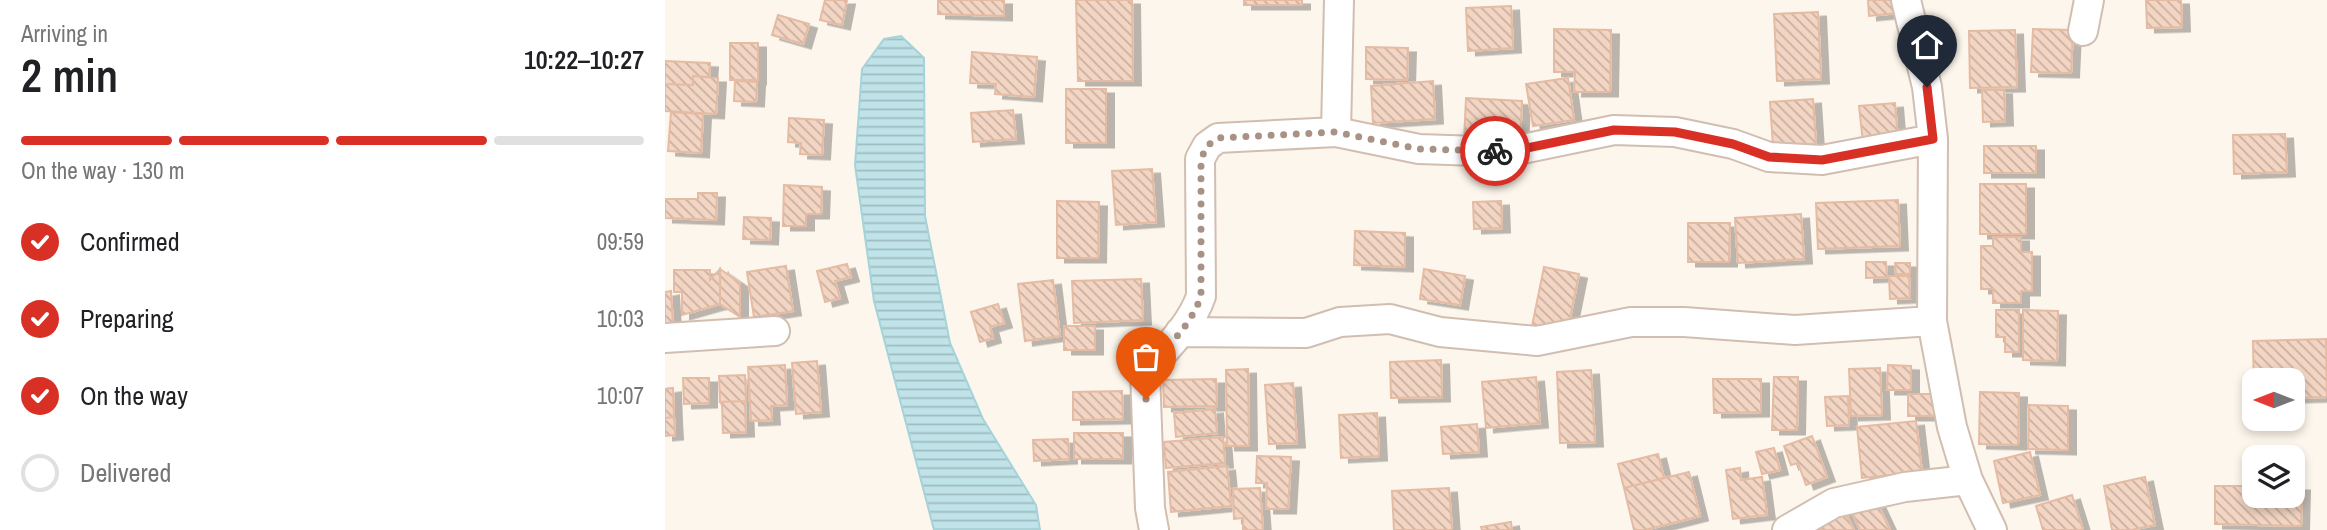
<!DOCTYPE html>
<meta charset="utf-8">
<style>
body{margin:0;font-family:"Archivo Narrow",sans-serif;background:#f2f2f2;color:#202124;height:100vh;display:flex;flex-direction:column;font-size:26px;white-space:nowrap}
*{box-sizing:border-box;margin:0}
p{font-size:23px;color:#757577}
.icon{flex:none;width:38px;height:38px;fill:none;stroke:currentColor;stroke-width:2;stroke-linecap:round;stroke-linejoin:round}
.map{position:relative;flex:1;overflow:hidden}
.sheet{display:flex;flex-direction:column;background:#fff;width:665px}
.sheet>*{flex:none}
.needle{width:46px;rotate:270deg}
.controls{position:absolute;left:1577px;top:368px;display:grid;gap:14px}
.controls a{display:grid;place-items:center;width:63px;height:63px;border-radius:14px;background:#fff;box-shadow:0 4px 10px #0003;font-size:35px}
.pin{position:absolute;display:grid;place-items:center;width:60px;height:60px;color:#fff;margin:-72px -30px;border-radius:50% 50% 50% 0;rotate:-45deg;box-shadow:0 0 7px #0007}
.pin .icon{rotate:45deg}
.courier{position:absolute;display:grid;place-items:center;width:70px;height:70px;margin:-35px;border:5px solid #d93025;border-radius:50%;background:#fff;color:#222;box-shadow:0 2px 9px #0007}
.headline em{font-style:normal;font-weight:600}
.headline div{display:flex;flex-direction:column-reverse}
.headline{display:flex;align-items:center;justify-content:space-between;height:119px;padding:0 21px}
h1{font-size:46px;font-weight:600;line-height:52px}
.bar{display:grid;grid-template-columns:repeat(4,1fr);gap:10px 7px;align-content:center;height:84px;padding:0 21px}
.bar i{height:9px;border-radius:5px;background:#e0e0e0}
.bar .on{background:#d93025}
.bar p{grid-column:span 4}
ol{padding:0 21px;list-style:none}
li{display:flex;align-items:center;gap:21px;height:77px}
li p{margin-inline-start:auto}
li .icon{padding:7px;border-radius:50%;background:#d93025;color:#fff;stroke-width:4}
li:last-child{color:#757577}
li i{width:38px;height:38px;border:4px solid #e0e0e0;border-radius:50%}
main{display:flex;flex:1;min-height:0}
.map>svg:first-child{display:block}
.water{fill:url(#water-rules);stroke:#a5d3da;stroke-width:2}
.building{fill:url(#building-back-hatch);stroke:#e6bba3;stroke-width:2;filter:url(#shadow)}
.lines{fill:none;stroke-linecap:round;stroke-linejoin:round}
.minor-casing{stroke:#d1beb0;stroke-width:32}
.minor{stroke:#fff;stroke-width:28}
.done{stroke:#a89285;stroke-width:7;stroke-dasharray:0 12.6}
.route{stroke:#d93025;stroke-width:9}
</style>
<main>
<section class="sheet">
<div class="headline"><div><h1>2 min</h1><p>Arriving in</p></div><em>10:22–10:27</em></div>
<div class="bar"><i class="on"></i><i class="on"></i><i class="on"></i><i></i><p>On the way · 130 m</p></div>
<ol>
<li><svg class="icon" aria-label="check" viewBox="0 0 24 24"><path d="M5 12l5 5 9-10"/></svg>Confirmed<p>09:59</p></li>
<li><svg class="icon" aria-label="check" viewBox="0 0 24 24"><path d="M5 12l5 5 9-10"/></svg>Preparing<p>10:03</p></li>
<li><svg class="icon" aria-label="check" viewBox="0 0 24 24"><path d="M5 12l5 5 9-10"/></svg>On the way<p>10:07</p></li>
<li><i></i>Delivered</li>
</ol>
</section>
<div class="map">
<svg width="1662" height="530" viewBox="0 0 1662 530">
<defs>
<pattern id="water-rules" width="6" height="5" patternUnits="userSpaceOnUse" patternTransform="scale(1.75)"><rect width="6" height="5" fill="#bfe3e8"/><path d="M0 2.5h6" fill="none" stroke="#a0bbbe"/></pattern>
<pattern id="building-back-hatch" width="6" height="6" patternUnits="userSpaceOnUse" patternTransform="scale(1.75)"><rect width="6" height="6" fill="#f3d5c3"/><path d="M-1 5l2 2M0 0l6 6M5-1l2 2" fill="none" stroke="#cab0a1"/></pattern>
<filter id="shadow"><feDropShadow dx="8" dy="4.5" stdDeviation="0" flood-color="#0004"/></filter>
</defs>
<rect width="100%" height="100%" fill="#fdf6ec"/>
<path class="water" d="M236,36L259,58L260,216L285,343L318,419L371,505L375,530H269L209,301L190,165L197,69L219,39Z"/>
<path class="building" d="M160,0H182L177,25L155,20Z
M273,0H339V16L273,14Z
M411,0H467L468,81H413Z
M579,0H637V5H579Z
M1203,0H1231L1233,13L1204,16Z
M1481,0H1516L1517,27L1482,28Z
M846,6L848,48L803,51L801,8Z
M1153,12L1156,79L1112,81L1109,14Z
M113,15L144,24L138,44L107,35Z
M889,29L946,30L945,92H909L910,72H889Z
M1368,29L1408,30L1406,73L1366,72Z
M1350,30L1352,87L1305,88L1304,31Z
M65,43H93V80H65Z
M701,47L743,48L742,80L701,79Z
M307,52L372,57L369,97L330,94L331,84L305,83Z
M0,61L45,63L44,77L28,76V85L0,84Z
M28,76L53,78L51,114L0,111V84L28,85Z
M903,78L909,120L868,126L861,84Z
M70,81L92,82L91,102L69,101Z
M768,81L770,119L708,123L706,86Z
M401,89H441V143H401Z
M1317,90H1339L1340,121L1318,122Z
M801,98L857,101L855,143L799,140Z
M1148,99L1151,144L1108,147L1105,102Z
M1230,103L1233,140L1198,143L1194,106Z
M348,110L351,139L308,142L306,113Z
M6,112L38,114L36,153L3,151Z
M124,118L159,120L157,155L135,154L136,143L123,142Z
M1620,134L1622,172L1569,174L1568,135Z
M1319,146H1371V173H1319Z
M487,169L491,222L451,225L447,171Z
M1315,184H1361V234H1315Z
M119,185L157,187L156,214H141V226H118Z
M33,193H52L51,220L0,218V199H33Z
M1233,200L1235,246L1153,249L1151,203Z
M392,201L434,202L433,258H392Z
M836,201L837,228L809,229L808,202Z
M1136,214L1139,259L1073,263L1070,218Z
M79,217L106,218L105,240L78,239Z
M1023,223H1065L1064,262H1023Z
M690,231L740,233V267L689,265Z
M1328,237H1356V252H1367V291H1356V303H1328V289H1316V246H1328Z
M1201,262H1221L1222,277L1201,278Z
M1230,263H1245V274H1231Z
M182,264L186,277L170,281L175,298L160,302L152,271Z
M121,266L128,311L89,317L82,272Z
M879,267L914,274L902,333L867,326Z
M55,269L75,283V317L55,304Z
M55,269V304L17,315V292H9V270H45V280Z
M759,269L800,276L795,305L755,299Z
M1224,276H1244L1245,298L1225,299Z
M476,279L478,320L409,323L407,281Z
M388,280L395,336L360,341L353,284Z
M6,291L8,325H0V292Z
M333,304L339,323L325,327L328,338L315,342L306,312Z
M1331,310H1354V352H1340V337H1331Z
M1358,310L1393,311L1392,361L1358,360Z
M399,326H430V350H399Z
M1661,339L1662,397L1628,398V380H1589V399L1588,341Z
M776,360L777,397L726,398L725,362Z
M152,361L156,412L131,414L127,363Z
M120,365L122,405L106,406L107,420L86,421L83,367Z
M1223,365L1246,366V390H1222Z
M1215,368L1217,415L1186,416L1184,369Z
M583,369L584,446H562L561,370Z
M926,370L930,442L895,443L892,372Z
M80,375L81,401L55,402L54,376Z
M871,377L875,423L821,428L817,382Z
M1109,377H1133L1132,430H1107Z
M18,378H44V403L19,404Z
M551,379L552,406L499,407L498,380Z
M1048,379H1096V412L1049,413Z
M628,383L632,443L604,444L600,385Z
M8,388L9,417L0,418V389Z
M457,391L458,419L408,420V392Z
M1315,392L1354,393L1353,445L1314,444Z
M1243,394H1277L1276,416H1243Z
M1183,396L1184,425L1162,426L1160,397Z
M80,401L81,432L58,433L57,405L55,402Z
M1364,405L1403,406V450L1363,449Z
M550,409L552,433L511,437L509,413Z
M712,413L714,456L676,458L674,415Z
M9,417L10,435L0,436V418Z
M1251,421L1257,472L1197,478L1192,427Z
M812,424L814,452L778,454L776,427Z
M409,433H458V459H409Z
M1147,436L1162,477L1141,485L1133,463L1126,465L1119,446Z
M558,437L560,463L501,468L499,442Z
M403,439L404,459L369,461L368,440Z
M1109,448L1115,470L1097,474L1091,452Z
M1365,452L1375,495L1338,503L1329,461Z
M993,454L999,478L959,488L953,464Z
M592,456L626,457L623,509H601L602,483H591Z
M562,466L566,506L506,512L503,472Z
M1075,468L1076,480L1097,477L1102,515L1068,519L1061,470Z
M1024,472L1035,516L980,530H969L959,488Z
M1480,477L1490,525L1466,530H1447L1439,486Z
M1550,486H1589V495H1628V486H1637L1636,526L1550,524Z
M595,488L598,530H578V518L569,519L568,489Z
M784,488L787,530H729L727,491Z
M1407,495L1418,530H1378L1371,506Z
M1210,498L1225,530H1195L1186,510Z
M1179,510L1189,530H1147Z
M846,522L847,530H817L816,527Z"/>
<g class="lines">
<g class="minor-casing">
<path id="minor" d="M1241,0L1262,87L1268,139L1267,321L1287,427L1303,480L1327,530
M1418,31L1424,0
M671,132L674,0
M515,332L641,333L675,322L725,319L775,332L872,341L966,322H1019L1130,330L1267,321
M0,338L110,331
M489,530L485,508L480,372C501,348 526,326 536,296L535,159L542,146L553,138L671,132L754,149L843,152L949,130L1010,132L1068,144L1104,157L1157,160L1268,139
M1122,530L1169,503L1240,487L1303,480"/>
</g>
<use href="#minor" class="minor"/>
</g>
<g class="lines">
<path class="done" d="M481,399L480,372C501,348 526,326 536,296V159L542,146L553,138L671,132L754,149L830,151"/>
<path class="route" d="M830,151L843,152L949,130L1010,132L1068,144L1104,157L1157,160L1268,139L1262,87"/>
</g>
</svg>
<div class="controls">
<a><svg class="needle" viewBox="-14 -14 28 28"><path d="M0-13l5 13h-10z" fill="#e53935"/><path d="M0 13l5-13h-10z" fill="#757577"/></svg></a>
<a><svg class="icon" aria-label="layers" viewBox="0 0 24 24"><path d="M12 4l9 5-9 5-9-5zM3 14l9 5 9-5"/></svg></a>
</div>
<div class="pin" style="left:481px;top:399px;background:#ea580c"><svg class="icon" aria-label="bag" viewBox="0 0 24 24"><path d="M5 8h14l-1 12H6zM9 8a3 3 0 0 1 6 0"/></svg></div>
<div class="pin" style="left:1262px;top:87px;background:#1f2937"><svg class="icon" aria-label="home" viewBox="0 0 24 24"><path d="M3 11l9-7 9 7M6 9v11h12V9"/></svg></div>
<div class="courier" style="left:830px;top:151px"><svg class="icon" aria-label="bike" viewBox="0 0 24 24"><circle cx="6" cy="16" r="4"/><circle cx="18" cy="16" r="4"/><path d="M6 16l4-8h5l3 8M10 8l3 8H6M13 5h3"/></svg></div>
</div>
</main>
